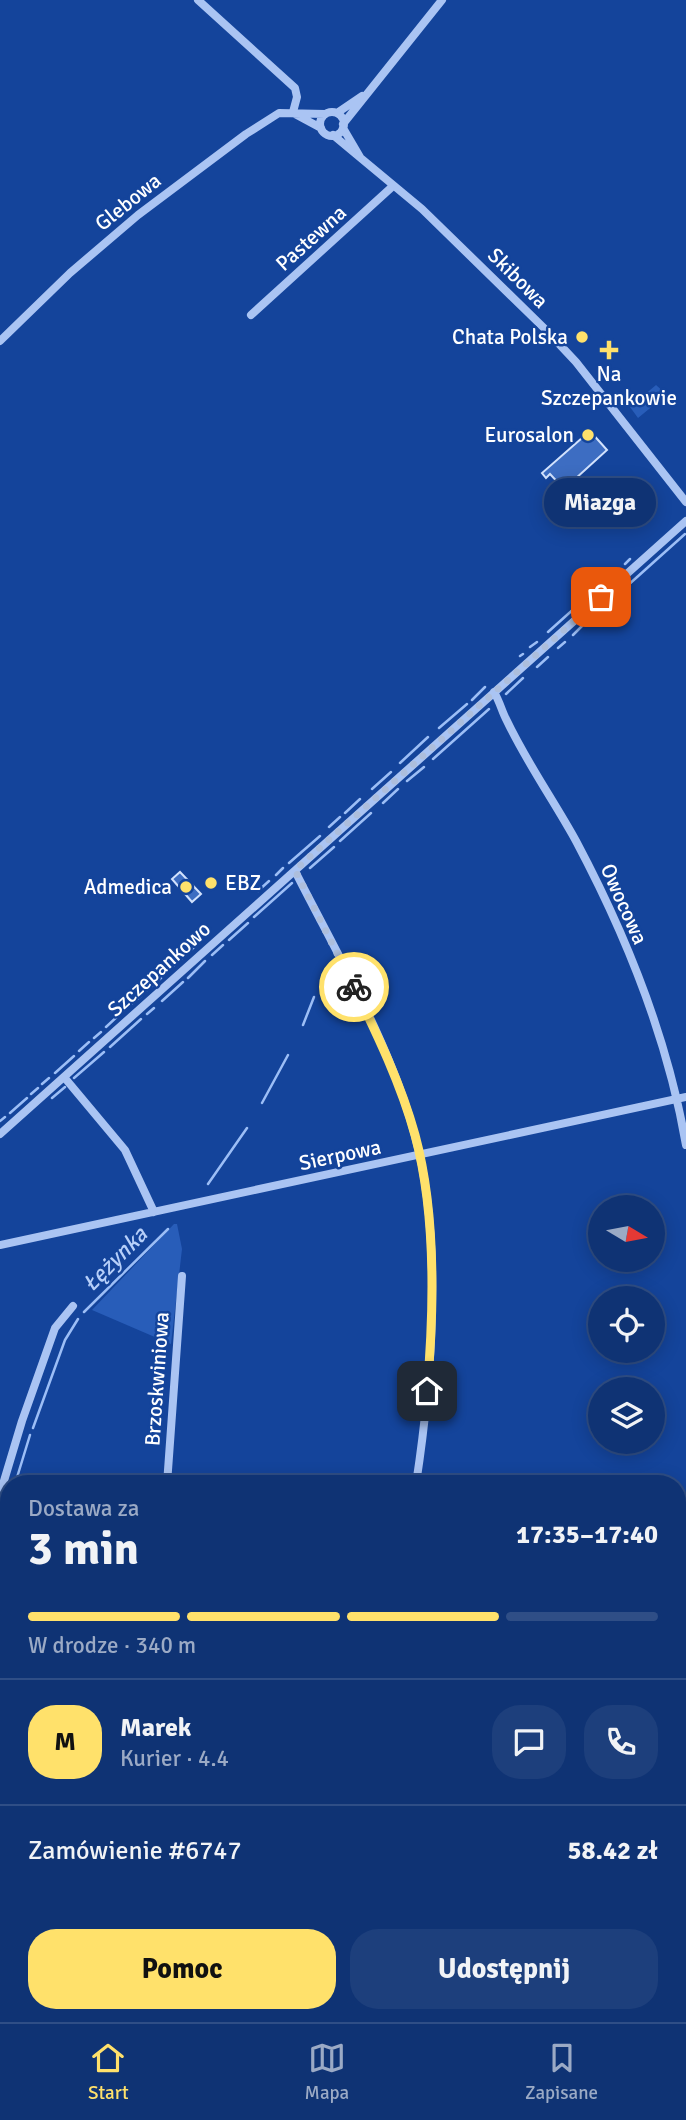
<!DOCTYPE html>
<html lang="pl">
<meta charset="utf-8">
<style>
body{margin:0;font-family:Signika,sans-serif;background:#1d3f7c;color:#f1f3f6;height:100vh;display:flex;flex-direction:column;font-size:26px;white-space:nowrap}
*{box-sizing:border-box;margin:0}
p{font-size:23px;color:#9baac5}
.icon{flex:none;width:38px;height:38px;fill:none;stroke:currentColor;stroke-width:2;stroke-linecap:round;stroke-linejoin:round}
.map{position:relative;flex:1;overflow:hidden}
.side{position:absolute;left:0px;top:1475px;width:686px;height:548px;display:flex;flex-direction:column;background:#0f3374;border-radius:28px 28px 0 0;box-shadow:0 4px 18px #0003,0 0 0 2px #2f4e86}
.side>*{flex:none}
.needle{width:46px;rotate:100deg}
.tools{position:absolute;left:588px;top:1195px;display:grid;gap:14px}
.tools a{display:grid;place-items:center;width:77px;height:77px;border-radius:50%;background:#0f3374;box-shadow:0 4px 18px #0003,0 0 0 2px #2f4e86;font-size:35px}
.pin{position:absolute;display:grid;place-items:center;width:60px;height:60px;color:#fff;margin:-30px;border-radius:14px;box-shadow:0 4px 10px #0006}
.courier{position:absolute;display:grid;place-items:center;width:70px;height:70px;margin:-35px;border:5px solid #ffe16b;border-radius:50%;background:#fff;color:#222;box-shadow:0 2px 9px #0007}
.bubble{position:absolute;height:49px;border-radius:24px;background:#0f3374;box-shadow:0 4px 18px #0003,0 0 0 2px #2f4e86;font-size:23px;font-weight:700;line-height:49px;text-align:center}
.summary em{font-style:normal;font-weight:700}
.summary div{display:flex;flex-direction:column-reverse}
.summary{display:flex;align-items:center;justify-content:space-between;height:119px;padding:0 28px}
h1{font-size:46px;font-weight:700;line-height:52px}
.bar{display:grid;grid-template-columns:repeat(4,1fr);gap:10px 7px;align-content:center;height:84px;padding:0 28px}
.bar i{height:9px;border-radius:5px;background:#2f4e86}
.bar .current{background:#ffe16b}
.bar p{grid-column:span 4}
.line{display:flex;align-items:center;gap:18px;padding:0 28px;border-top:2px solid #2f4e86}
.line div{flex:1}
.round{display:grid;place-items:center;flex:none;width:74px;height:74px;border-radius:28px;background:#1d3f7c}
.action{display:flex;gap:14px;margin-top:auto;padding:14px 28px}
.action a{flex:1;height:80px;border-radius:28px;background:#ffe16b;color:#111;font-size:28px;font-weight:700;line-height:80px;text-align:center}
.action a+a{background:#1d3f7c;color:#f1f3f6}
.dock{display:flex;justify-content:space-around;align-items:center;height:98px;border-top:2px solid #2f4e86;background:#0f3374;font-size:19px;color:#9baac5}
.dock a{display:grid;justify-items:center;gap:4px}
.dock .current{color:#ffe16b}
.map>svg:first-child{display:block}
.green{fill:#285db9}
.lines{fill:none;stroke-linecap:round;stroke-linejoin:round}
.stream{stroke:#9cbef6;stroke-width:2.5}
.building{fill:#3d6dc2;stroke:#d2e2fd;stroke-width:2}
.minor{stroke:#aac4f3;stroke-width:8}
.done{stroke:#adbedc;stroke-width:7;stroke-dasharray:0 12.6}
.route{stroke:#ffe16b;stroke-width:9}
.poi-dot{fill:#ffe16b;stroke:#14449b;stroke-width:2.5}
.labels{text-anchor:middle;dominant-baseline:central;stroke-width:5;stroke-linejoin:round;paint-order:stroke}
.street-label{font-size:21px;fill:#fff;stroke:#14449b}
.poi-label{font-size:21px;fill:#fff;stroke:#14449b;text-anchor:end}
.water-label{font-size:23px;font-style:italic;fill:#b6cff9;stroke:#14449b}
</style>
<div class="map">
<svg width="686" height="2022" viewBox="0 0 686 2022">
<rect width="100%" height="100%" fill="#14449b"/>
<path class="green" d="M656,385L665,393L664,404L660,400L638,418L630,407Z
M174,1224H177L182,1249L171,1344L92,1310Z"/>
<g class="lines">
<path class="stream" d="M625,564L630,559
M617,571L619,569
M601,585L611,576
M587,622L685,534
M548,632L577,606
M573,635L582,626
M530,647L537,642
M558,648L565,642
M520,656L523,654
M537,667L548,657
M506,694L523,678
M472,700L485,687
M439,728L467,704
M433,759L489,709
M400,763L428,737
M407,781L424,767
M372,789L391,772
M383,803L398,789
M345,813L360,799
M329,827L340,817
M340,841L371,813
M289,863L320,836
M310,868L334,847
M276,875L283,868
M258,891L269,881
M254,917L292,883
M229,940L248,923
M212,955L223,945
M173,966L202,940
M188,978L205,961
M147,990L161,978
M162,1001L183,982
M124,1010L141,996
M147,1014L154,1008
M303,1025L314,997
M106,1027L120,1014
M94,1038L101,1032
M110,1047L141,1019
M79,1051L89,1042
M55,1073L74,1056
M74,1078L104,1052
M42,1084L49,1078
M31,1094L38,1088
M52,1098L65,1087
M262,1103L288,1055
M10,1113L27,1098
M0,1121L5,1117
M208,1184L247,1128
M84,1312L168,1229
M33,1428L65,1340L78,1319
M15,1484L30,1435
M8,1507L9,1505
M0,1533L2,1526"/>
</g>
<path class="building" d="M590,431L607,450L564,489L550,474L546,478L542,473Z
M180,872L201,894L192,902L172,879Z"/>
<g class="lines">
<path class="minor" d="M198,0L295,88L297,97L293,112
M320 124a12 12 0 1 1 24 0a12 12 0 1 1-24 0Z
M337,113L362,96
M295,114L321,128
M343,124L442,0
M343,128L360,157
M333,135L422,209L545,329L576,362L686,502
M251,315L393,186
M0,341L70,273L138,215L246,134L279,113L325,114
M494,692C500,702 502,712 507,721C527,763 554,801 576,841C626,935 668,1040 686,1145
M295,871C338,956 390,1043 415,1136C443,1238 432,1380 416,1484
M64,1077L125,1150L154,1212
M0,1134L686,521
M0,1245L686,1097
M167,1484L182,1276
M0,1494L22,1421L55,1328L73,1306
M0,1513L9,1516
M0,1702V1701
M677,1716L686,1668
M677,1727H686
M0,1866L9,1847
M0,1937L9,1942
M222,2022L226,2014"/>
</g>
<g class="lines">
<path class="done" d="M354,987L295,870L601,597"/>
<path class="route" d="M354,987C377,1034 401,1084 415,1135C436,1212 434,1312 427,1391"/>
</g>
<g class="poi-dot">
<circle cx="582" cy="337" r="7"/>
<path d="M605.5 339.5h7v7h7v7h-7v7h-7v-7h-7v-7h7z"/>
<circle cx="588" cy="435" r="7"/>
<circle cx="211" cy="883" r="7"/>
<circle cx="186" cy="887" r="7"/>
</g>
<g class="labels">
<g class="street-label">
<text transform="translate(128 202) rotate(-39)">Glebowa</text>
<text transform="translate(311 238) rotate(-42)">Pastewna</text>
<text transform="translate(518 278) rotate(45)">Skibowa</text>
<text transform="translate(624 904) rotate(66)">Owocowa</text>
<text transform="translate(159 969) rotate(-42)">Szczepankowo</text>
<text transform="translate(340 1155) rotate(-12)">Sierpowa</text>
<text transform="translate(157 1379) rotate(-86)">Brzoskwiniowa</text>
</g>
<g class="poi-label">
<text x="568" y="337">Chata Polska</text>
<text x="609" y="374" text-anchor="middle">Na<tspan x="609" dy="24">Szczepankowie</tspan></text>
<text x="574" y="435">Eurosalon</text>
<text x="225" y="883" text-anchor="start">EBZ</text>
<text x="172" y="887">Admedica</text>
</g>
<g class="water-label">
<text transform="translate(115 1259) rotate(-45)">Łężynka</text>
</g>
</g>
</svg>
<div class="tools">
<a><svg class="needle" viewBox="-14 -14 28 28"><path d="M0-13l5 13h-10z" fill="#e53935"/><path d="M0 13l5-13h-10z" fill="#9baac5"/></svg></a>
<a><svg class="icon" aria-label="locate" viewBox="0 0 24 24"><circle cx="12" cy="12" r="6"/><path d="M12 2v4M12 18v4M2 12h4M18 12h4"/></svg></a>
<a><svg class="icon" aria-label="layers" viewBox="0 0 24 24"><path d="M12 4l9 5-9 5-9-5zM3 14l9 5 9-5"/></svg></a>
</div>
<div class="pin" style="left:601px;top:597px;background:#ea580c"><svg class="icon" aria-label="bag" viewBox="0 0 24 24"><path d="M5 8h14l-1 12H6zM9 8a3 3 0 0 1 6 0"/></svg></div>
<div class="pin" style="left:427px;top:1391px;background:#1f2937"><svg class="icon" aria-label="home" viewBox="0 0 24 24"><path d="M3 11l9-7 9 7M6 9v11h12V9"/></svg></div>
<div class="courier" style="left:354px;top:987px"><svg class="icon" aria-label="bike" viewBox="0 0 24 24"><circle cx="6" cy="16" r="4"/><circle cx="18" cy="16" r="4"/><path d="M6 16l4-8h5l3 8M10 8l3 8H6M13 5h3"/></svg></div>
<div class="bubble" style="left:544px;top:478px;width:112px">Miazga</div>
<section class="side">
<div class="summary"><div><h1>3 min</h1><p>Dostawa za</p></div><em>17:35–17:40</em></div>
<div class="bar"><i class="current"></i><i class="current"></i><i class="current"></i><i></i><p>W drodze · 340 m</p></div>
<div class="line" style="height:126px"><b class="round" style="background:#ffe16b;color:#111">M</b><div><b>Marek</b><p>Kurier · 4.4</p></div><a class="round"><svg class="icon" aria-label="chat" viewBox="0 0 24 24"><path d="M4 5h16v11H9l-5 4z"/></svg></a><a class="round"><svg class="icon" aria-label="phone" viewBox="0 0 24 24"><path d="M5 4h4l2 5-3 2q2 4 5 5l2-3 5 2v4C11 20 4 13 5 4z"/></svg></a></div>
<div class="line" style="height:91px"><div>Zamówienie #6747</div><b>58.42 zł</b></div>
<div class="action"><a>Pomoc</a><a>Udostępnij</a></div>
</section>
</div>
<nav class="dock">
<a class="current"><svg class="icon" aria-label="home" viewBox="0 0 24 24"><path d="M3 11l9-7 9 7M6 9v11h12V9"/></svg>Start</a>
<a><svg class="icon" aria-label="map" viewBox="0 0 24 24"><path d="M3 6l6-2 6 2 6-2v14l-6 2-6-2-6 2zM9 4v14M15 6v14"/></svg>Mapa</a>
<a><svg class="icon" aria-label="saved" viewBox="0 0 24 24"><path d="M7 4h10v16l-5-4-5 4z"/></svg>Zapisane</a>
</nav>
